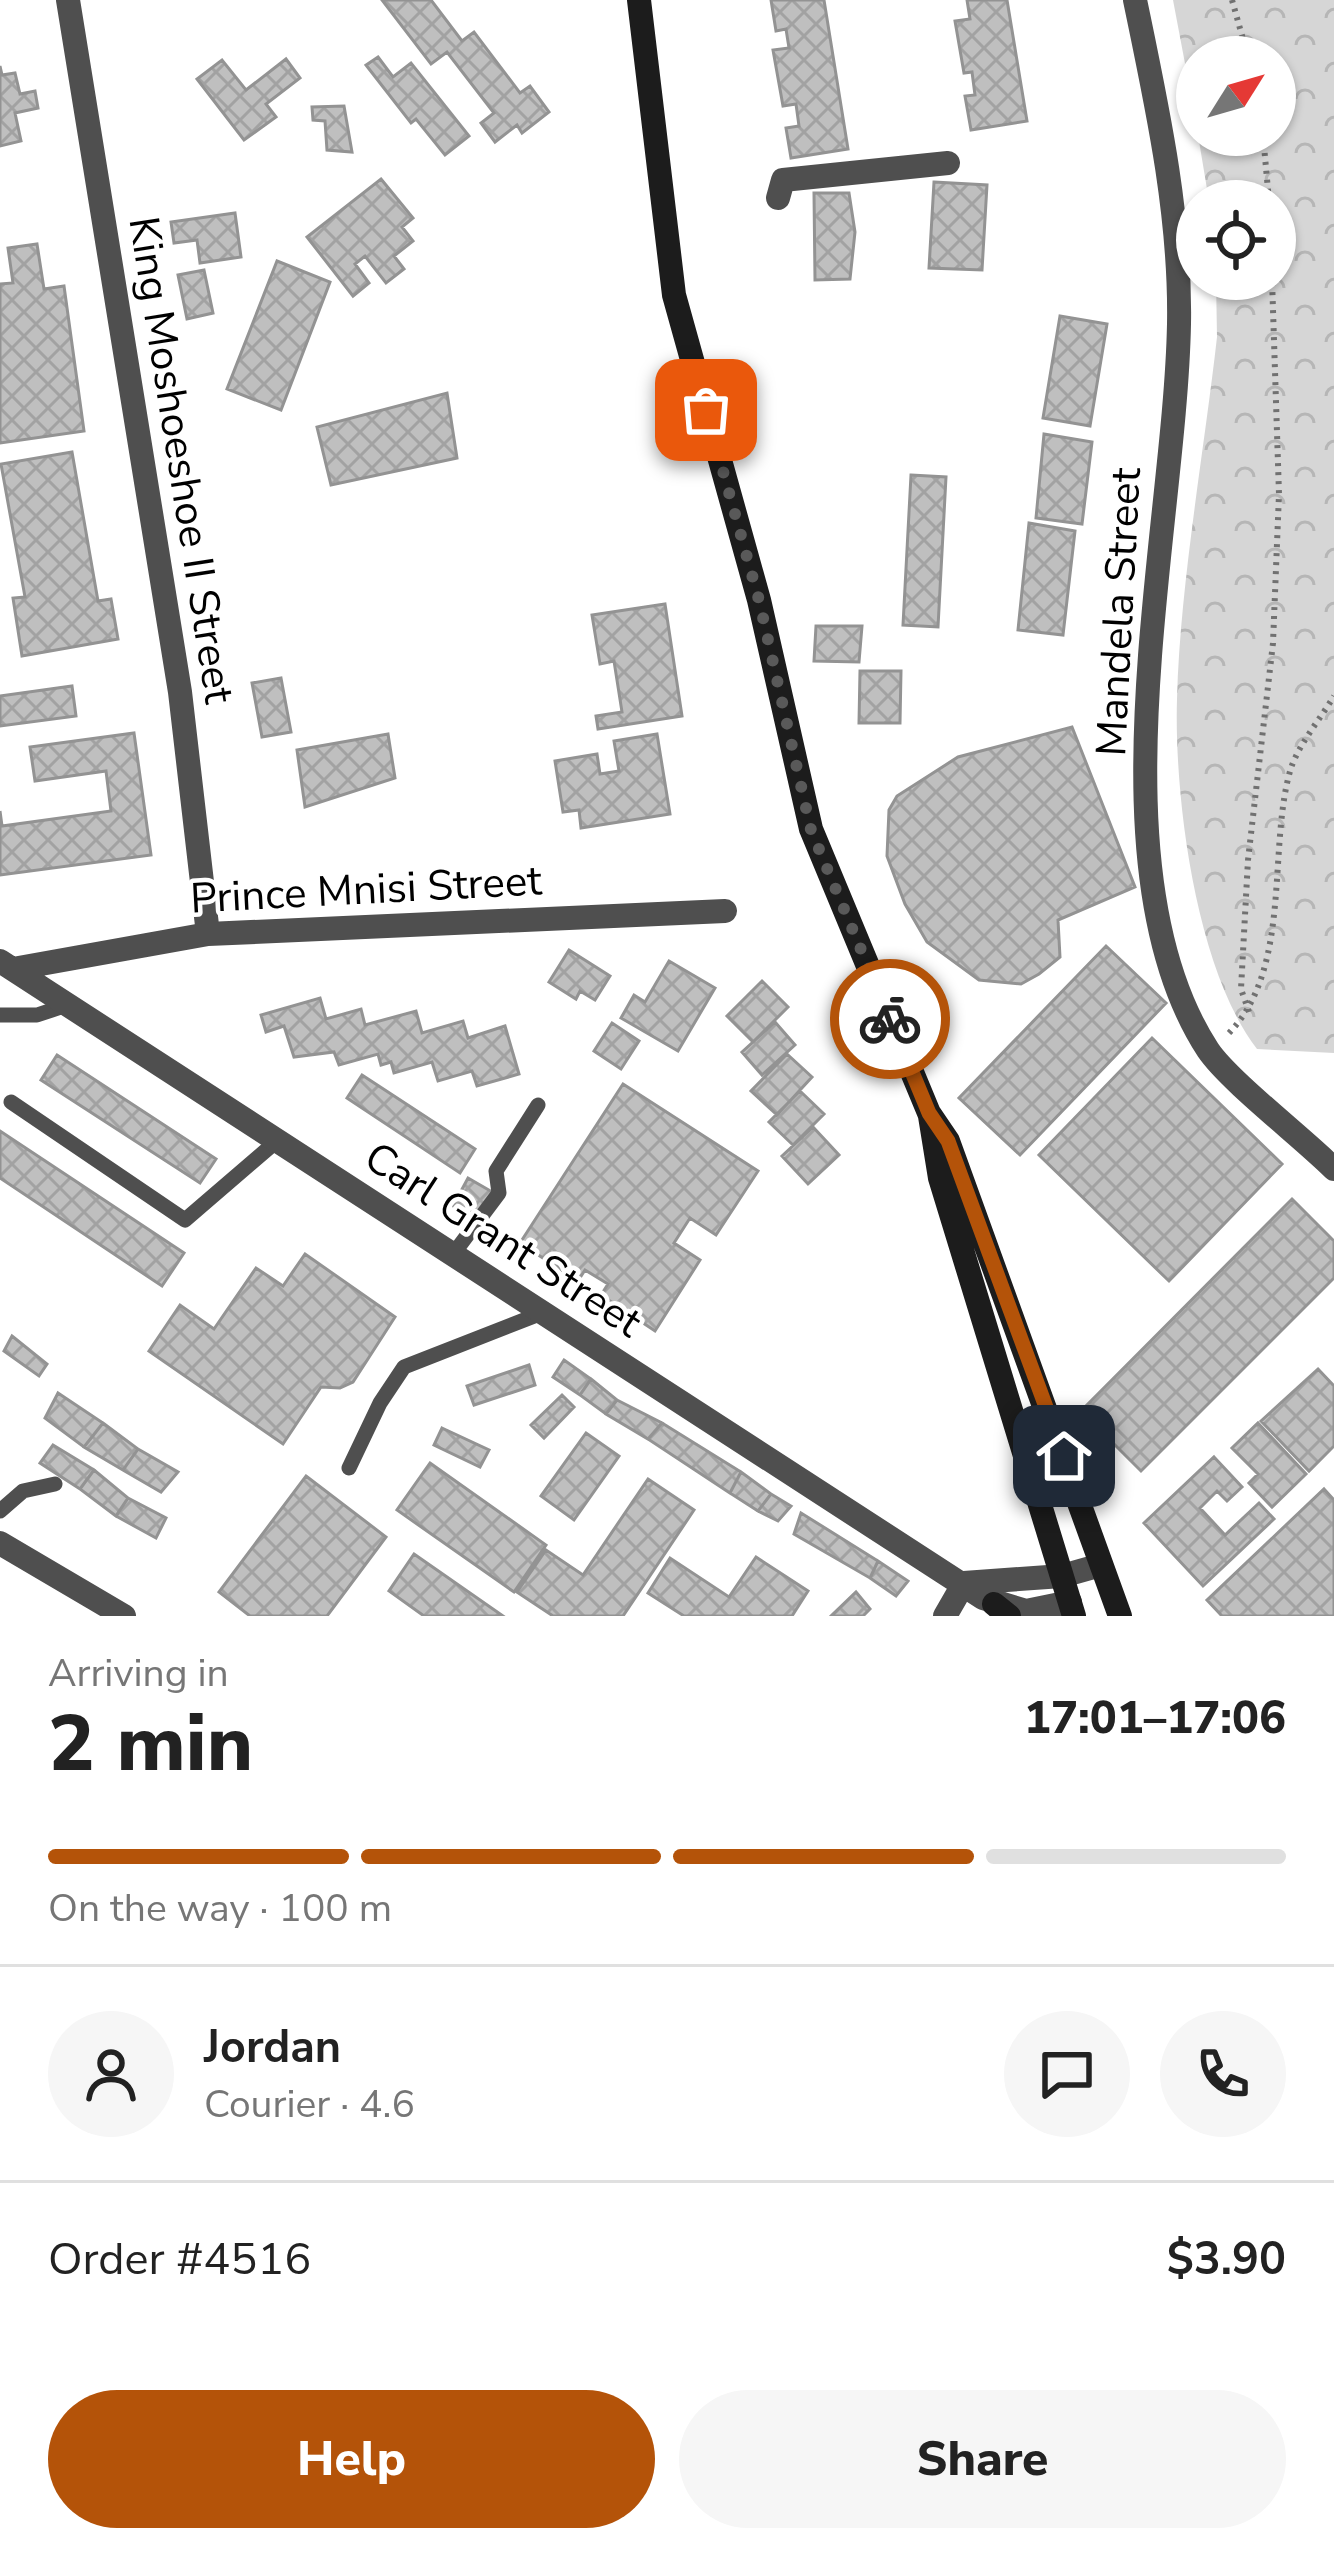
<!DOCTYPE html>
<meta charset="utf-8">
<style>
body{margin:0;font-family:"Nunito Sans",sans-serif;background:#f6f6f6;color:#222;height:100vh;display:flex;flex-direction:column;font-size:45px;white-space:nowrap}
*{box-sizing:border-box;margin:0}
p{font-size:39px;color:#767676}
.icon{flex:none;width:66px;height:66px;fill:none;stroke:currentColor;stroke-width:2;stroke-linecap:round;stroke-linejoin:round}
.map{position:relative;height:1616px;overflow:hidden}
.side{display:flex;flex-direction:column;background:#fff;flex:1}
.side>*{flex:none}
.needle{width:78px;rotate:53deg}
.buttons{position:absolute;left:1176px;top:36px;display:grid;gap:24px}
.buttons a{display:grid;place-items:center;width:120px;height:120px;border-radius:50%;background:#fff;box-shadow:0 3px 9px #0004;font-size:60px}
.pin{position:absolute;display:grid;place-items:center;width:102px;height:102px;color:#fff;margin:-51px;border-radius:24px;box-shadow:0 6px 18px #0006}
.courier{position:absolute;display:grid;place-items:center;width:120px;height:120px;margin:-60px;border:9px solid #b45309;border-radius:50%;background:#fff;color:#222;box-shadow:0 3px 15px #0007}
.headline em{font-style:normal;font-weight:800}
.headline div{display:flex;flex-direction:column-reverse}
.headline{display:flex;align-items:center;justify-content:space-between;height:204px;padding:0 48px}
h1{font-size:78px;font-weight:800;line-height:90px}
.bar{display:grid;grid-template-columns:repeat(4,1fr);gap:18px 12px;align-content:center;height:144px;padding:0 48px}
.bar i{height:15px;border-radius:9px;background:#e0e0e0}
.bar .active{background:#b45309}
.bar p{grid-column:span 4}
.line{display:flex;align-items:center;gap:30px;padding:0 48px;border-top:3px solid #e0e0e0}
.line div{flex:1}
.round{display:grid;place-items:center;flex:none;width:126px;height:126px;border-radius:63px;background:#f6f6f6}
.cta{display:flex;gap:24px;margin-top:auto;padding:24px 48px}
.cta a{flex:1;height:138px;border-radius:72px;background:#b45309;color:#fff;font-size:48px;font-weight:800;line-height:138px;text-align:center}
.cta a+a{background:#f6f6f6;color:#222}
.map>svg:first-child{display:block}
.park{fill:url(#park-crowns)}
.building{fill:url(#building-cross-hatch);stroke:#939393;stroke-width:3}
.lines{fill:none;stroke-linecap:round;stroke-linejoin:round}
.path{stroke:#717171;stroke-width:6;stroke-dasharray:3 6;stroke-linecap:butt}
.service{stroke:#4f4f4f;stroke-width:15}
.minor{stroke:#4f4f4f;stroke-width:24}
.secondary{stroke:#1c1c1c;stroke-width:24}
.done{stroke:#595959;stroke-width:12;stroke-dasharray:0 21.6}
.route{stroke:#b45309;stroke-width:15}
.labels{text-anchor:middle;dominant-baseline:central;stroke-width:9;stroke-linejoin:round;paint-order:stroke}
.street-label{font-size:42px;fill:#000;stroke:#fff}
</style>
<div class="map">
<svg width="1334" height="1616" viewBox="0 0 1334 1616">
<defs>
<pattern id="park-crowns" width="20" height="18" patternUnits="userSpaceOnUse" patternTransform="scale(3)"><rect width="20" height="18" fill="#d6d6d6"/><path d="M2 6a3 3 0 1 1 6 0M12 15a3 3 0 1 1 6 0" fill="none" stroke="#b6b6b6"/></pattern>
<pattern id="building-cross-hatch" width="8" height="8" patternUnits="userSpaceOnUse" patternTransform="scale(3)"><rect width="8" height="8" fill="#bfbfbf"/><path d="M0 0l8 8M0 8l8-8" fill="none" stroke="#a2a2a2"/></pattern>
</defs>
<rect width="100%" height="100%" fill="#fff"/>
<path class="park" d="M1173,0H1334V1053L1257,1049C1196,970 1174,798 1177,699C1180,584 1204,453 1217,337L1216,279H1275V201H1209L1198,135H1275V57H1197V127Z"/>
<path class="building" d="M382,0H431L462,41L474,32L520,93L530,86L549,112L522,133L517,125L495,142L481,123L494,113L447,52L431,64Z
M771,0H824L848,149L791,158L786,128L799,126L796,104L783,106L773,50L789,48L786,29L776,31Z
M967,0H1007L1027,121L971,130L965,96L975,95L972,72L964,73L955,21L970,19Z
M378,57L393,77L411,63L469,136L445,155L416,119L411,123L366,65Z
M286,59L300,78L266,104L276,117L244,140L197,79L222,60L246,90Z
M0,66L2,75L15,73L20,94L35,91L38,108L15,113L21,141L0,146Z
M344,106L352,152L327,150L325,121L313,120L312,107Z
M381,179L413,218L402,227L413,241L394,256L404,269L386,283L365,256L355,264L369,283L353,296L307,237Z
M934,182L987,185L982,270L929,268Z
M814,193H849L855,232L850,279L815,280Z
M235,213L241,257L200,263L197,240L174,243L171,222Z
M37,244L44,289L64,286L84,431L0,443V284L13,283L8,248Z
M277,261L330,282L281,410L227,389Z
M204,270L213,313L187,319L178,275Z
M1060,316L1107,324L1090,426L1043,418Z
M447,393L457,458L331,485L317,427Z
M1044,434L1092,442L1082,524L1036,518Z
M72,452L98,601L111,599L118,639L22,656L13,598L25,597L1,464Z
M911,475L946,477L938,627L903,625Z
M1029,523L1075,531L1063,635L1018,630Z
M665,604L682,716L598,729L596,716L622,712L614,661L600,664L592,615Z
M816,626H862L859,662L814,661Z
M860,671H901L900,723H859Z
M281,678L291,732L262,737L252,683Z
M72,686L76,716L0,726V696Z
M1072,727L1135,887L1058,920L1060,957L1039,974L1021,984L979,980L927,942L905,904L887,856L889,810L897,796L958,757Z
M134,733L151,855L0,875V811L2,826L111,811L106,771L35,781L30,747Z
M388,734L395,778L305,807L297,750Z
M657,734L670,814L581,828L579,810L563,812L555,761L597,754L600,774L619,771L614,741Z
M1106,946L1166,1003L1020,1155L959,1098Z
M569,950L610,976L595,1000L580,991L576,999L549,982Z
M669,961L715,988L678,1051L621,1018L634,995L645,1002Z
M762,981L788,1007L753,1042L727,1016Z
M320,998L326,1019L361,1009L365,1025L416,1011L422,1033L463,1021L468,1038L505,1026L519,1074L477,1086L472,1071L438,1081L432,1062L394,1073L391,1062L381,1065L378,1054L339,1065L334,1052L294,1057L284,1026L266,1032L261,1015Z
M775,1022L795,1045L762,1075L742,1052Z
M612,1023L639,1041L621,1069L594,1051Z
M1152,1038L1282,1164L1169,1281L1039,1155Z
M787,1054L812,1077L777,1115L751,1091Z
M57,1055L216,1159L200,1183L41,1080Z
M362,1075L475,1149L460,1173L347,1098Z
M623,1084L758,1171L716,1235L690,1218L674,1243L700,1260L655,1331L601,1295L608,1284L585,1270L578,1281L520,1243Z
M800,1091L824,1114L793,1145L769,1122Z
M813,1127L839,1155L808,1184L782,1156Z
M0,1131L184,1253L162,1286L0,1178Z
M468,1178L494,1193L479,1220L453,1206Z
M1292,1199L1334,1241V1278L1141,1471L1081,1411Z
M305,1254L395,1317L353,1382L340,1388L321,1387L283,1444L149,1351L180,1305L214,1329L256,1268L283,1286Z
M12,1336L47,1364L39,1376L4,1351Z
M564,1360L591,1379L580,1395L553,1377Z
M529,1365L535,1385L474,1405L467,1386Z
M1318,1369L1334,1386V1446L1309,1471L1261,1421Z
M591,1379L617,1400L606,1414L580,1395Z
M58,1393L103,1423L84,1447L45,1418Z
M562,1395L574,1407L544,1438L531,1425Z
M617,1400L662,1423L648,1439L606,1414Z
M103,1423L138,1449L123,1470L84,1447Z
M662,1423L741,1472L730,1493L648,1439Z
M1258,1423L1306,1474L1272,1507L1249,1483L1258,1474L1232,1448Z
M442,1428L489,1450L480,1467L434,1445Z
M586,1433L619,1456L574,1520L541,1496Z
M53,1445L94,1470L80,1489L40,1463Z
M138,1449L178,1472L161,1492L123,1470Z
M1214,1457L1242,1487L1227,1501L1217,1491L1200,1508L1225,1535L1259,1503L1274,1519L1203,1586L1144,1523Z
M430,1463L546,1545L514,1592L397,1510Z
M94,1470L128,1498L116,1516L80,1489Z
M741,1472L771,1494L758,1511L730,1493Z
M306,1476L386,1537L327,1616H250L219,1592Z
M648,1479L694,1510L623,1616H553L517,1592L546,1550L583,1575Z
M1324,1489L1334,1500V1616H1222L1207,1600Z
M771,1494L791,1506L778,1521L758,1511Z
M128,1498L166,1518L156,1538L116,1516Z
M801,1513L878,1561L870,1578L794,1534Z
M414,1554L503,1616H424L389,1591Z
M756,1557L808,1591L792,1616H684L648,1593L670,1558L729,1597Z
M878,1561L908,1581L896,1596L870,1578Z
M856,1592L870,1609L863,1616H831Z"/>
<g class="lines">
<path class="path" d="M1232,0L1248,57
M1263,135L1269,201
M1249,1012L1241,989L1248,860L1273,643L1279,494L1272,279
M1229,1033C1293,967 1267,846 1291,768C1299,744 1321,718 1334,696"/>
<path class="service" d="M0,1015H37L64,1006
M11,1102L185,1220L278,1140
M451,1257L499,1193L496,1171L538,1105
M349,1468L380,1403L404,1367L542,1313
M0,1511L23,1491L55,1484"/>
<path class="minor" d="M68,0L180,692L208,934
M1135,0C1157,106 1181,215 1179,324C1175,531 1089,868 1208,1050C1229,1081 1303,1138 1334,1169
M778,198L783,180L948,163
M0,961L983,1598L1026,1611L1070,1602
M13,969L208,934L725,911
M0,1543L124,1616
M964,1583L1062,1576L1101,1565
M945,1616L964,1583"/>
<path class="secondary" d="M639,0L674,295L759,600L811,829L929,1113L948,1141L1120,1616
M930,1116L940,1178L1074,1616
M994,1604L1009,1616"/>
</g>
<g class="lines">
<path class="done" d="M706,410L759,600L811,830L890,1019"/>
<path class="route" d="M890,1019L929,1113L948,1141L1064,1456"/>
</g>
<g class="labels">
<g class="street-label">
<text transform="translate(181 460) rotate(81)">King Moshoeshoe II Street</text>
<text transform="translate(1119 612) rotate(-87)">Mandela Street</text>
<text transform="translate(366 890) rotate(-3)">Prince Mnisi Street</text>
<text transform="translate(503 1240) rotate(33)">Carl Grant Street</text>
</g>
</g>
</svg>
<div class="buttons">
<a><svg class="needle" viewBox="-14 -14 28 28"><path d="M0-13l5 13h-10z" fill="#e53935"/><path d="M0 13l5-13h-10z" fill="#767676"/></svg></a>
<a><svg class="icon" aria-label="locate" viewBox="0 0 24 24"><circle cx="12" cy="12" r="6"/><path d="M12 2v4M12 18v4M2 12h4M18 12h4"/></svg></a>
</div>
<div class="pin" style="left:706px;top:410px;background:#ea580c"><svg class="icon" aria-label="bag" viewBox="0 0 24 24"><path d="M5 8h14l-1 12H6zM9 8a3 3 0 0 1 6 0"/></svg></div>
<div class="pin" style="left:1064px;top:1456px;background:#1f2937"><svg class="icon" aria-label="home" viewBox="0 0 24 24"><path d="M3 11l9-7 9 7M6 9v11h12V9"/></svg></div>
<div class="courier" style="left:890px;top:1019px"><svg class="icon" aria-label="bike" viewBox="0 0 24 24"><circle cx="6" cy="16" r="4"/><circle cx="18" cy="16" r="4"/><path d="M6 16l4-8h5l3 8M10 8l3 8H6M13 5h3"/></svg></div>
</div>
<section class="side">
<div class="headline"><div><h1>2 min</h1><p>Arriving in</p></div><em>17:01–17:06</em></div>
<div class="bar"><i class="active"></i><i class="active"></i><i class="active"></i><i></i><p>On the way · 100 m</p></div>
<div class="line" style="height:216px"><a class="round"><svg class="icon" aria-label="person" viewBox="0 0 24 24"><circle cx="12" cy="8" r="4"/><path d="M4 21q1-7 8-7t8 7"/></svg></a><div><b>Jordan</b><p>Courier · 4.6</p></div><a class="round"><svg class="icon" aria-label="chat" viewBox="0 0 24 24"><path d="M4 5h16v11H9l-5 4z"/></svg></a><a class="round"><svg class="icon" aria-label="phone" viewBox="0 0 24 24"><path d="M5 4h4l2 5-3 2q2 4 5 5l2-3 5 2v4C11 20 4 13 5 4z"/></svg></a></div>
<div class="line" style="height:156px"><div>Order #4516</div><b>$3.90</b></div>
<div class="cta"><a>Help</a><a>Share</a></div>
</section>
